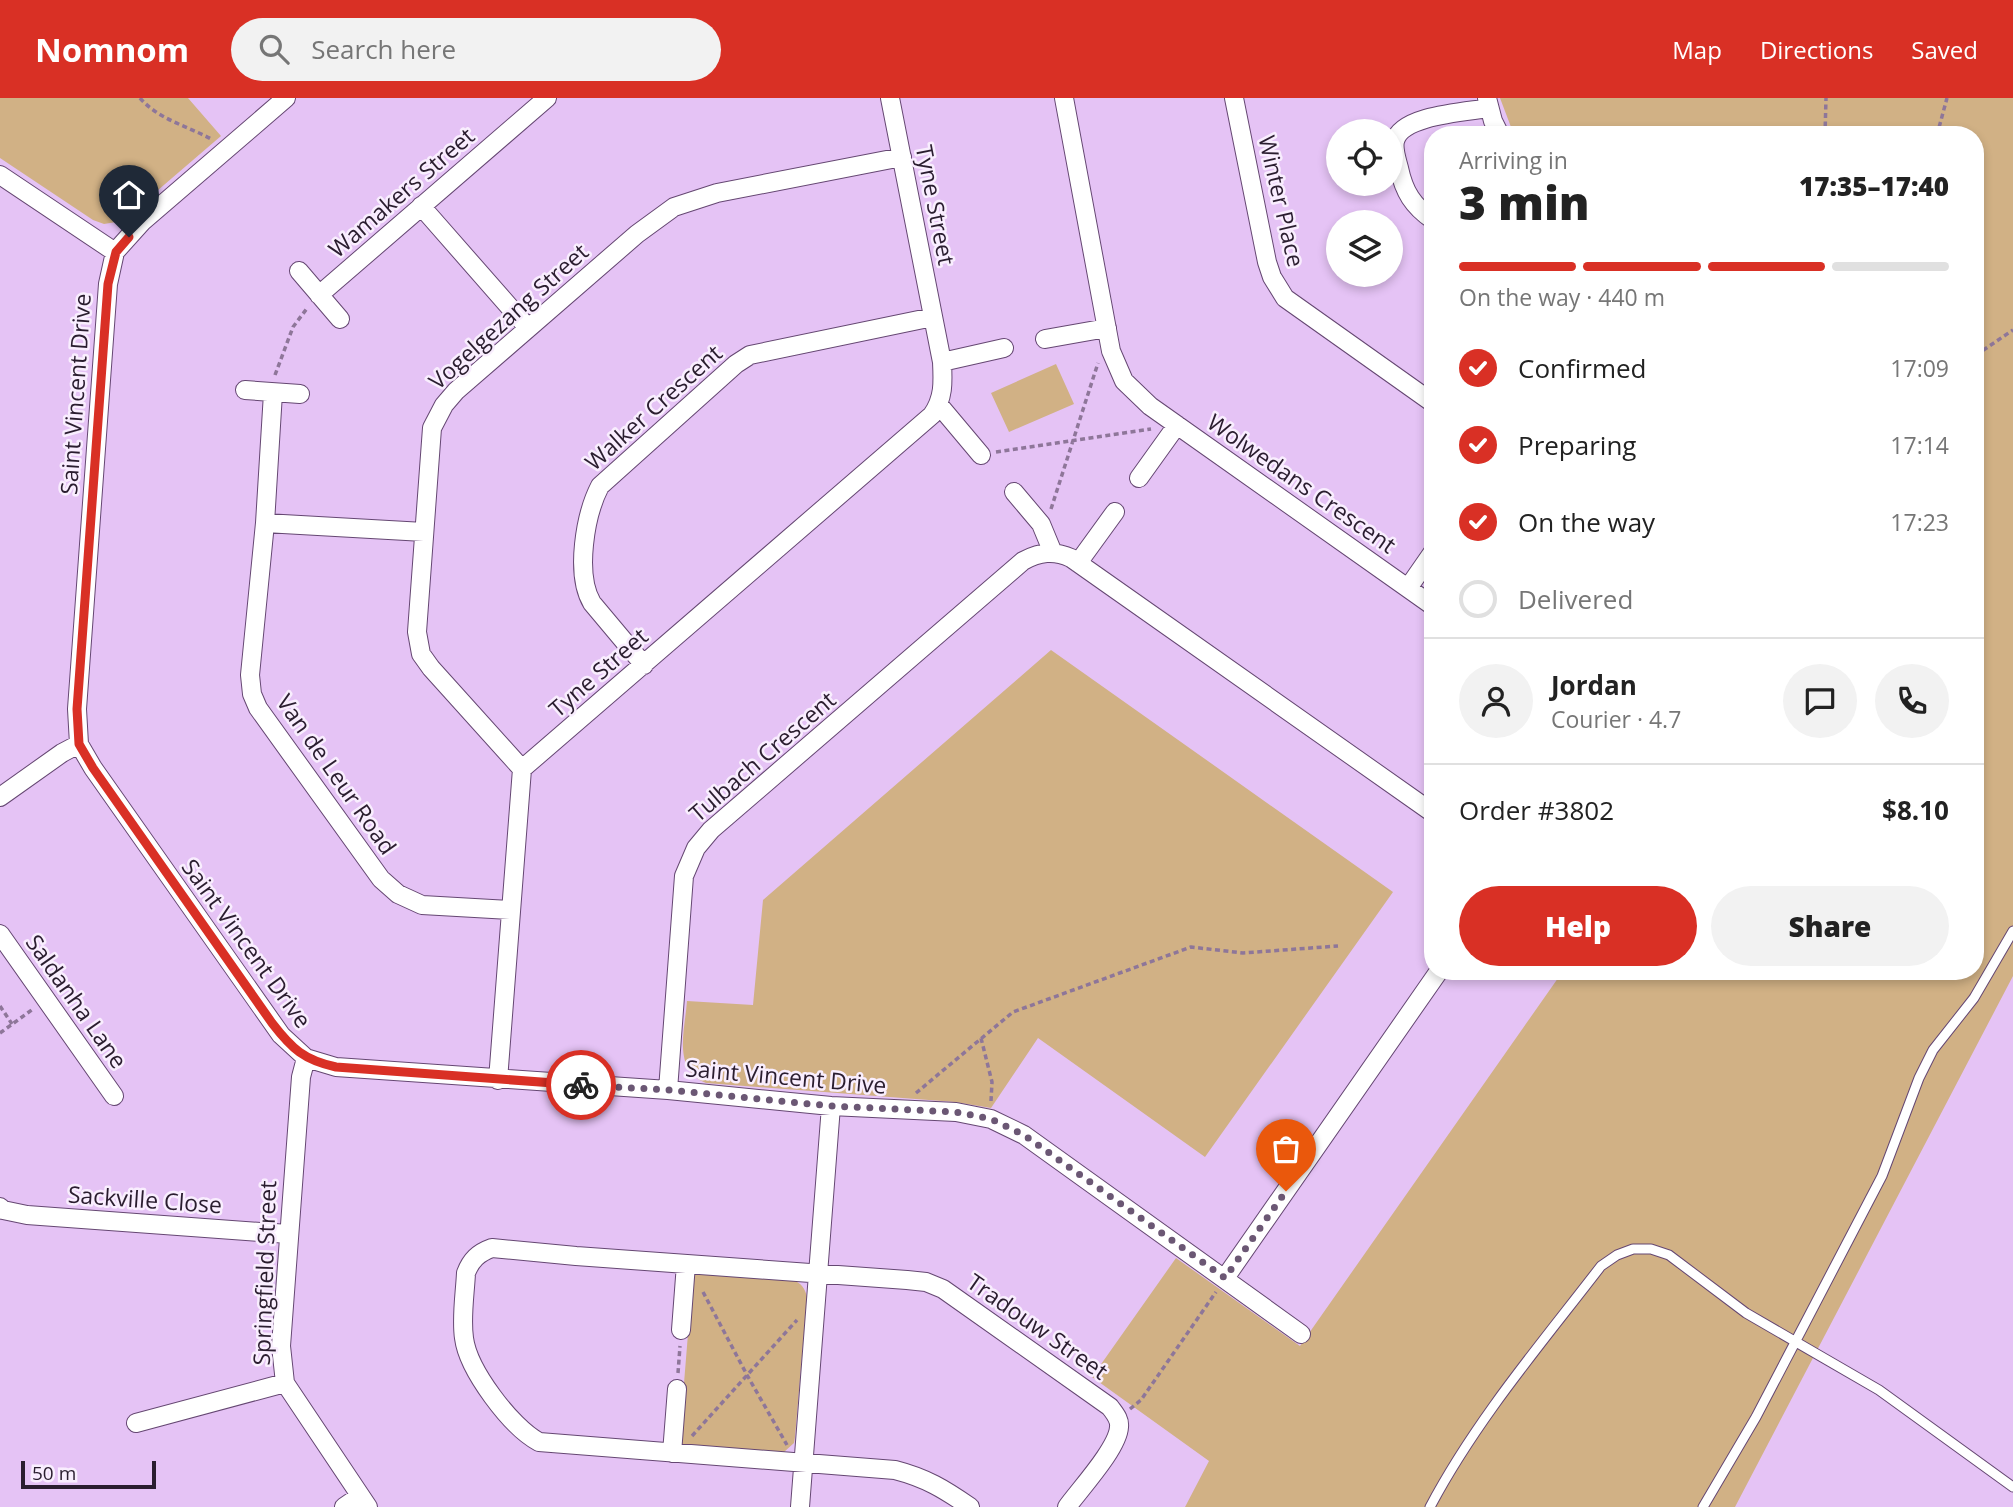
<!DOCTYPE html>
<meta charset="utf-8">
<style>
body{margin:0;font-family:"Open Sans",sans-serif;background:#f2f2f2;color:#222;height:100vh;display:flex;flex-direction:column;font-size:26px;white-space:nowrap}
*{box-sizing:border-box;margin:0}
p{font-size:23px;color:#767676}
.icon{flex:none;width:38px;height:38px;fill:none;stroke:currentColor;stroke-width:2;stroke-linecap:round;stroke-linejoin:round}
.map{position:relative;flex:1;overflow:hidden}
.drawer{position:absolute;left:1424px;top:28px;width:560px;height:854px;display:flex;flex-direction:column;background:#fff;border-radius:28px;box-shadow:0 4px 10px #0003}
.drawer>*{flex:none}
.tools{position:absolute;left:1326px;top:21px;display:grid;gap:14px}
.tools a{display:grid;place-items:center;width:77px;height:77px;border-radius:50%;background:#fff;box-shadow:0 4px 10px #0003;font-size:35px}
.scale{position:absolute;left:21px;bottom:18px;width:135px;box-sizing:border-box;padding-left:7px;border:4px solid #2a1d2f;border-top:0;font-size:19px;line-height:24px;white-space:nowrap;color:#2a1d2f;-webkit-text-stroke:5px #f9eefe;paint-order:stroke}
.pin{position:absolute;display:grid;place-items:center;width:60px;height:60px;color:#fff;margin:-72px -30px;border-radius:50% 50% 50% 0;rotate:-45deg;box-shadow:0 0 7px #0007}
.pin .icon{rotate:45deg}
.courier{position:absolute;display:grid;place-items:center;width:70px;height:70px;margin:-35px;border:5px solid #d93025;border-radius:50%;background:#fff;color:#222;box-shadow:0 2px 9px #0007}
.headline em{font-style:normal;font-weight:800}
.headline div{display:flex;flex-direction:column-reverse}
.headline{display:flex;align-items:center;justify-content:space-between;height:119px;padding:0 35px}
h1{font-size:46px;font-weight:800;line-height:52px}
.bar{display:grid;grid-template-columns:repeat(4,1fr);gap:10px 7px;align-content:center;height:84px;padding:0 35px}
.bar i{height:9px;border-radius:5px;background:#e0e0e0}
.bar .current{background:#d93025}
.bar p{grid-column:span 4}
.line{display:flex;align-items:center;gap:18px;padding:0 35px;border-top:2px solid #e0e0e0}
.line div{flex:1}
.round{display:grid;place-items:center;flex:none;width:74px;height:74px;border-radius:37px;background:#f2f2f2}
ol{padding:0 35px;list-style:none}
li{display:flex;align-items:center;gap:21px;height:77px}
li p{margin-inline-start:auto}
li .icon{padding:7px;border-radius:50%;background:#d93025;color:#fff;stroke-width:4}
li:last-child{color:#767676}
li i{width:38px;height:38px;border:4px solid #e0e0e0;border-radius:50%}
.cta{display:flex;gap:14px;margin-top:auto;padding:14px 35px}
.cta a{flex:1;height:80px;border-radius:42px;background:#d93025;color:#fff;font-size:28px;font-weight:800;line-height:80px;text-align:center}
.cta a+a{background:#f2f2f2;color:#222}
header{display:flex;align-items:center;gap:42px;box-sizing:border-box;height:98px;padding:0 35px;background:#d93025;color:#fff}
header strong{font-size:33px}
nav{display:flex;gap:38px;margin-inline-start:auto;font-size:24px}
.search{width:490px;height:63px;background:#f2f2f2;display:flex;align-items:center;gap:18px;box-sizing:border-box;padding:0 24px;border-radius:38px;color:#767676;font-size:26px}
.map>svg:first-child{display:block}
.green{fill:#d1b185}
.lines{fill:none;stroke-linecap:round;stroke-linejoin:round}
.service-casing{stroke:#654772;stroke-width:11}
.minor-casing{stroke:#654772;stroke-width:20}
.path{stroke:#8e7699;stroke-width:3.5;stroke-dasharray:5 3.5;stroke-linecap:butt}
.service{stroke:#fff;stroke-width:9}
.minor{stroke:#fff;stroke-width:18}
.done{stroke:#6b5774;stroke-width:7;stroke-dasharray:0 12.6}
.route{stroke:#d93025;stroke-width:9}
.labels{text-anchor:middle;dominant-baseline:central;stroke-width:5;stroke-linejoin:round;paint-order:stroke}
.street-label{font-size:23px;fill:#2a1d2f;stroke:#f9eefe}
</style>
<header>
<strong>Nomnom</strong>
<div class="search"><svg class="icon" aria-label="search" viewBox="0 0 24 24"><circle cx="10" cy="10" r="6"/><path d="M15 15l6 6"/></svg>Search here</div>
<nav><a>Map</a><a>Directions</a><a>Saved</a></nav>
</header>
<div class="map">
<svg width="2013" height="1409" viewBox="0 0 2013 1409">
<rect width="100%" height="100%" fill="#e5c3f5"/>
<path class="green" d="M0,0H188L221,38L122,123L104,126L93,122L0,60Z
M1500,0H2013V878L1735,1409H1185L1209,1363L1092,1279L1176,1160L1300,1248L1563,873H1976V37H1514Z
M1056,266L1074,306L1009,334L991,295Z
M1051,552L1393,794L1205,1059L1038,940L991,1010L955,1004L706,985C672,972 685,932 687,903L753,907L763,802Z
M693,1174L793,1182C801,1185 805,1190 807,1199L795,1339L794,1345L784,1354L679,1347Z"/>
<g class="lines">
<g class="service-casing">
<path id="service" d="M1430,1409C1476,1322 1541,1246 1601,1168L1617,1157L1633,1151H1651L1669,1157L1746,1215L1879,1292L2013,1389
M1703,1409L1756,1319L1882,1078L1919,980L1933,952L1974,900L2013,833"/>
</g>
<g class="minor-casing">
<path id="minor" d="M286,0L142,124L115,154L108,186L77,611L79,646L93,670L281,937L306,960L336,969L668,992L831,1008L956,1014L991,1021L1024,1037L1301,1236
M1064,0L1111,253L1124,283L1150,308L1433,508
M1234,0L1267,164L1272,179L1285,200L1433,305
M1487,0L1493,23L1500,37
M0,77L115,154
M421,108L528,230
M1433,122C1413,108 1404,94 1399,70C1397,62 1393,51 1395,43C1401,17 1466,14 1489,10
M299,173L340,221
M319,197L547,0
M1045,241L1107,230
M942,264L1004,250
M245,292L300,296
M273,295L265,425L250,577L252,596L258,610L381,781L398,796L422,807L510,812
M939,307L981,357
M1139,380L1177,327
M1014,394L1041,426L1053,455
M265,425L424,434
M1078,465L1115,414
M1408,490L1433,454
M644,567L592,505C575,476 585,417 600,388L736,266L750,257L933,219
M522,671L431,570L421,556L417,534L432,330L444,307L456,293L637,136L674,109L717,95L902,59
M0,699L62,655L79,646
M0,836L114,998
M306,960L301,979L281,1248L285,1285L368,1409
M498,982L522,671L932,317C944,300 943,284 942,264L890,0
M668,992L684,778L696,750L711,732L1023,463C1039,454 1054,452 1071,460L1433,715
M0,1109L3,1112L27,1117L288,1136
M1225,1180L1439,873
M681,1232L686,1166
M136,1325L285,1285
M672,1355L677,1291
M344,1409L360,1398
M800,1409L831,1008
M970,1409C944,1391 926,1380 895,1372L539,1344C511,1329 468,1272 464,1240C461,1219 465,1196 466,1175C471,1162 478,1155 492,1150L576,1158L907,1182L926,1184L943,1191L1110,1309C1115,1316 1120,1321 1119,1329C1118,1350 1080,1391 1067,1409"/>
</g>
<path class="path" d="M140,0C159,22 188,28 213,42
M1825,37L1826,0
M1937,37L1947,0
M1976,257L2013,232
M275,277L293,229L308,209
M996,354L1151,331
M1051,411L1098,265
M0,908L12,926
M0,935L33,911
M981,940L992,984L991,1003
M916,995L1013,914L1191,849L1243,855L1338,848
M703,1194L747,1277L787,1347
M678,1275L680,1248
M1130,1311L1141,1302L1216,1194
M692,1338L797,1222"/>
<use href="#service" class="service"/>
<use href="#minor" class="minor"/>
</g>
<g class="lines">
<path class="done" d="M581,987L668,992L831,1008L956,1014L991,1021L1024,1037L1225,1180L1286,1093"/>
<path class="route" d="M129,139L116,154L108,186L77,611L79,646L93,670L272,925C292,951 304,962 336,969L581,987"/>
</g>
<g class="labels">
<g class="street-label">
<text transform="translate(401 94) rotate(-41)">Wamakers Street</text>
<text transform="translate(1282 103) rotate(77)">Winter Place</text>
<text transform="translate(936 107) rotate(79)">Tyne Street</text>
<text transform="translate(508 218) rotate(-42)">Vogelgezang Street</text>
<text transform="translate(75 296) rotate(-86)">Saint Vincent Drive</text>
<text transform="translate(653 309) rotate(-42)">Walker Crescent</text>
<text transform="translate(1302 385) rotate(35)">Wolwedans Crescent</text>
<text transform="translate(598 574) rotate(-41)">Tyne Street</text>
<text transform="translate(762 658) rotate(-41)">Tulbach Crescent</text>
<text transform="translate(337 676) rotate(55)">Van de Leur Road</text>
<text transform="translate(247 845) rotate(54)">Saint Vincent Drive</text>
<text transform="translate(77 903) rotate(55)">Saldanha Lane</text>
<text transform="translate(786 978) rotate(5)">Saint Vincent Drive</text>
<text transform="translate(145 1101) rotate(4)">Sackville Close</text>
<text transform="translate(264 1175) rotate(-88)">Springfield Street</text>
<text transform="translate(1038 1228) rotate(35)">Tradouw Street</text>
</g>
</g>
</svg>
<div class="tools">
<a><svg class="icon" aria-label="locate" viewBox="0 0 24 24"><circle cx="12" cy="12" r="6"/><path d="M12 2v4M12 18v4M2 12h4M18 12h4"/></svg></a>
<a><svg class="icon" aria-label="layers" viewBox="0 0 24 24"><path d="M12 4l9 5-9 5-9-5zM3 14l9 5 9-5"/></svg></a>
</div>
<div class="scale">50 m</div>
<div class="pin" style="left:1286px;top:1093px;background:#ea580c"><svg class="icon" aria-label="bag" viewBox="0 0 24 24"><path d="M5 8h14l-1 12H6zM9 8a3 3 0 0 1 6 0"/></svg></div>
<div class="pin" style="left:129px;top:139px;background:#1f2937"><svg class="icon" aria-label="home" viewBox="0 0 24 24"><path d="M3 11l9-7 9 7M6 9v11h12V9"/></svg></div>
<div class="courier" style="left:581px;top:987px"><svg class="icon" aria-label="bike" viewBox="0 0 24 24"><circle cx="6" cy="16" r="4"/><circle cx="18" cy="16" r="4"/><path d="M6 16l4-8h5l3 8M10 8l3 8H6M13 5h3"/></svg></div>
<section class="drawer">
<div class="headline"><div><h1>3 min</h1><p>Arriving in</p></div><em>17:35–17:40</em></div>
<div class="bar"><i class="current"></i><i class="current"></i><i class="current"></i><i></i><p>On the way · 440 m</p></div>
<ol>
<li><svg class="icon" aria-label="check" viewBox="0 0 24 24"><path d="M5 12l5 5 9-10"/></svg>Confirmed<p>17:09</p></li>
<li><svg class="icon" aria-label="check" viewBox="0 0 24 24"><path d="M5 12l5 5 9-10"/></svg>Preparing<p>17:14</p></li>
<li><svg class="icon" aria-label="check" viewBox="0 0 24 24"><path d="M5 12l5 5 9-10"/></svg>On the way<p>17:23</p></li>
<li><i></i>Delivered</li>
</ol>
<div class="line" style="height:126px"><a class="round"><svg class="icon" aria-label="person" viewBox="0 0 24 24"><circle cx="12" cy="8" r="4"/><path d="M4 21q1-7 8-7t8 7"/></svg></a><div><b>Jordan</b><p>Courier · 4.7</p></div><a class="round"><svg class="icon" aria-label="chat" viewBox="0 0 24 24"><path d="M4 5h16v11H9l-5 4z"/></svg></a><a class="round"><svg class="icon" aria-label="phone" viewBox="0 0 24 24"><path d="M5 4h4l2 5-3 2q2 4 5 5l2-3 5 2v4C11 20 4 13 5 4z"/></svg></a></div>
<div class="line" style="height:91px"><div>Order #3802</div><b>$8.10</b></div>
<div class="cta"><a>Help</a><a>Share</a></div>
</section>
</div>
